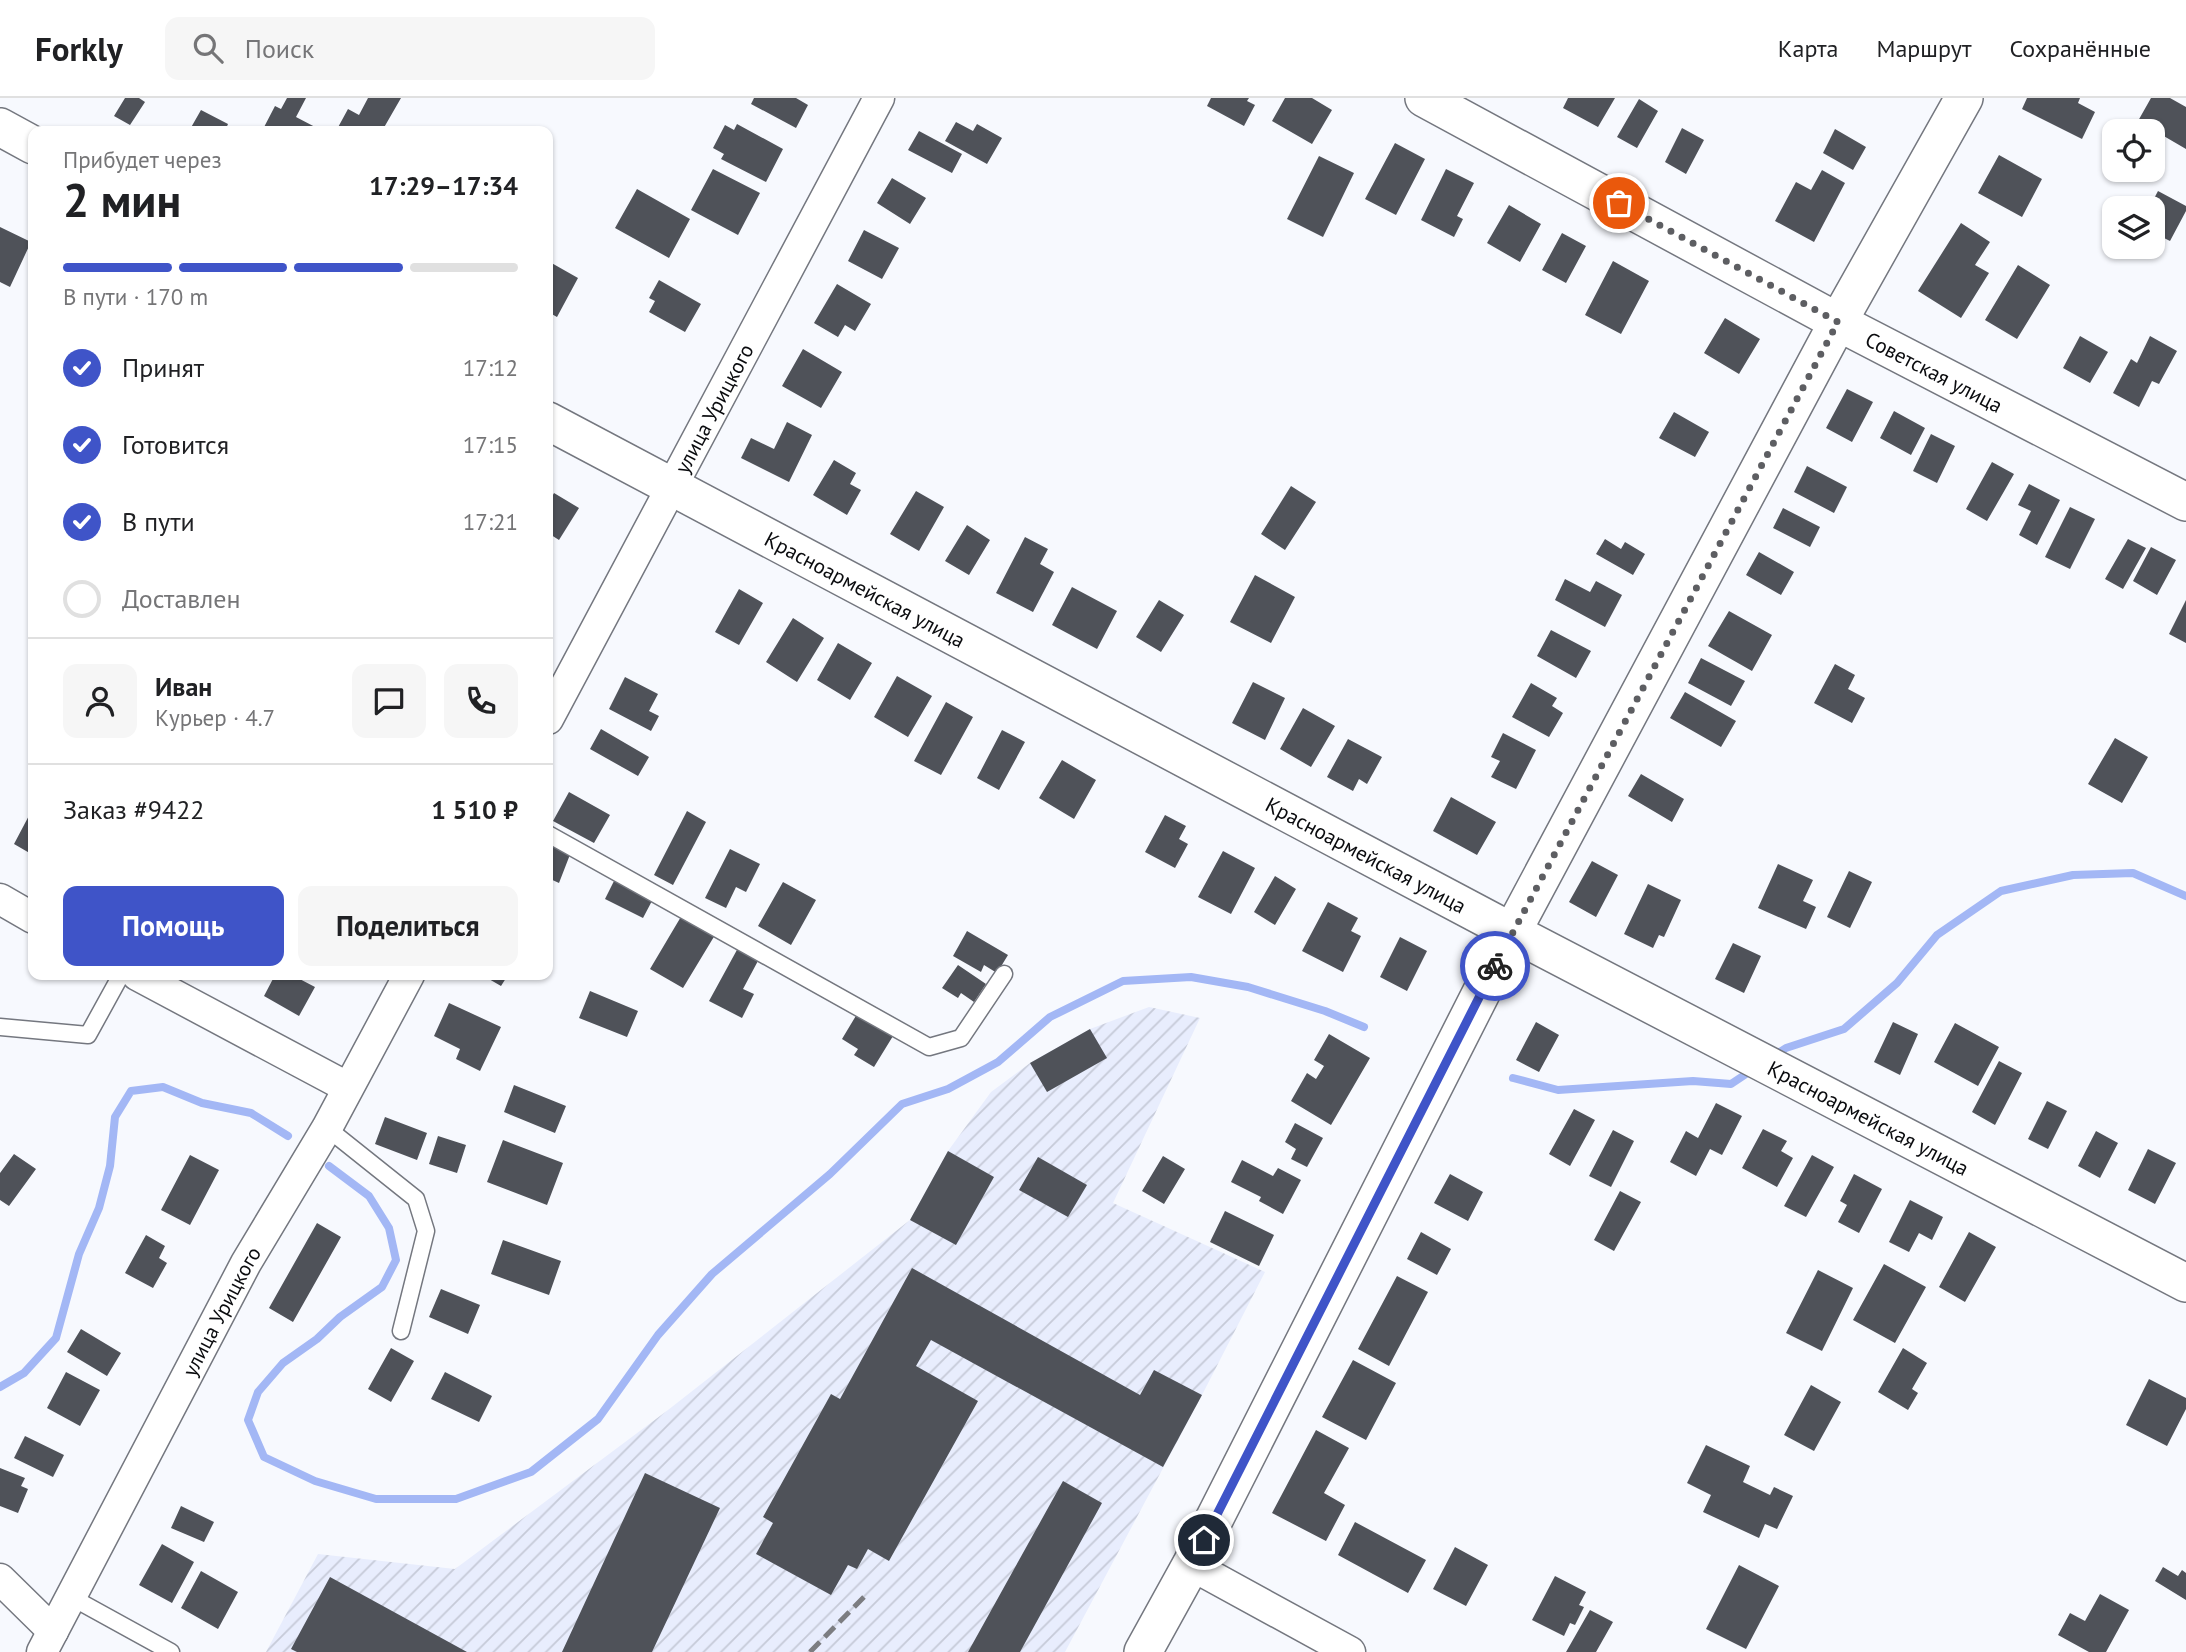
<!DOCTYPE html>
<html lang="ru">
<meta charset="utf-8">
<style>
body{margin:0;font-family:"PT Sans",sans-serif;background:#f6f6f6;color:#202124;height:100vh;display:flex;flex-direction:column;font-size:26px;white-space:nowrap}
*{box-sizing:border-box;margin:0}
p{font-size:23px;color:#757577}
.icon{flex:none;width:38px;height:38px;fill:none;stroke:currentColor;stroke-width:2;stroke-linecap:round;stroke-linejoin:round}
.map{position:relative;flex:1;overflow:hidden}
.sheet{position:absolute;left:28px;top:28px;width:525px;height:854px;display:flex;flex-direction:column;background:#fff;border-radius:14px;box-shadow:0 2px 5px #0004}
.sheet>*{flex:none}
.buttons{position:absolute;left:2102px;top:21px;display:grid;gap:14px}
.buttons a{display:grid;place-items:center;width:63px;height:63px;border-radius:14px;background:#fff;box-shadow:0 2px 5px #0004;font-size:35px}
.pin{position:absolute;display:grid;place-items:center;width:60px;height:60px;color:#fff;margin:-30px;border:4px solid #fff;border-radius:50%;box-shadow:0 2px 7px #0007}
.courier{position:absolute;display:grid;place-items:center;width:70px;height:70px;margin:-35px;border:5px solid #3f54c8;border-radius:50%;background:#fff;color:#222;box-shadow:0 2px 9px #0007}
.head em{font-style:normal;font-weight:600}
.head div{display:flex;flex-direction:column-reverse}
.head{display:flex;align-items:center;justify-content:space-between;height:119px;padding:0 35px}
h1{font-size:46px;font-weight:600;line-height:52px}
.bar{display:grid;grid-template-columns:repeat(4,1fr);gap:10px 7px;align-content:center;height:84px;padding:0 35px}
.bar i{height:9px;border-radius:5px;background:#e0e0e0}
.bar .active{background:#3f54c8}
.bar p{grid-column:span 4}
.line{display:flex;align-items:center;gap:18px;padding:0 35px;border-top:2px solid #e0e0e0}
.line div{flex:1}
.round{display:grid;place-items:center;flex:none;width:74px;height:74px;border-radius:14px;background:#f6f6f6}
ol{padding:0 35px;list-style:none}
li{display:flex;align-items:center;gap:21px;height:77px}
li p{margin-inline-start:auto}
li .icon{padding:7px;border-radius:50%;background:#3f54c8;color:#fff;stroke-width:4}
li:last-child{color:#757577}
li i{width:38px;height:38px;border:4px solid #e0e0e0;border-radius:50%}
.primary-button{display:flex;gap:14px;margin-top:auto;padding:14px 35px}
.primary-button a{flex:1;height:80px;border-radius:14px;background:#3f54c8;color:#fff;font-size:28px;font-weight:600;line-height:80px;text-align:center}
.primary-button a+a{background:#f6f6f6;color:#202124}
header{display:flex;align-items:center;gap:42px;box-sizing:border-box;height:98px;padding:0 35px;background:#fff;border-bottom:2px solid #e0e0e0}
header strong{font-size:33px}
nav{display:flex;gap:38px;margin-inline-start:auto;font-size:24px}
.search{width:490px;height:63px;background:#f6f6f6;display:flex;align-items:center;gap:18px;box-sizing:border-box;padding:0 24px;border-radius:14px;color:#757577;font-size:26px}
.map>svg:first-child{display:block}
.industrial{fill:url(#industrial-furrows)}
.lines{fill:none;stroke-linecap:round;stroke-linejoin:round}
.stream{stroke:#a3b7f5;stroke-width:8}
.building{fill:#4f5259}
.service-casing{stroke:#74777f;stroke-width:19}
.minor-casing{stroke:#74777f;stroke-width:33}
.tertiary-casing{stroke:#74777f;stroke-width:40}
.service{stroke:#fff;stroke-width:16}
.minor{stroke:#fff;stroke-width:30}
.tertiary{stroke:#fff;stroke-width:37}
.rail{stroke:#7c7d81;stroke-width:5;stroke-dasharray:14 7;stroke-linecap:butt}
.done{stroke:#5d5e62;stroke-width:7;stroke-dasharray:0 12.6}
.route{stroke:#3f54c8;stroke-width:9}
.labels{text-anchor:middle;dominant-baseline:central;stroke-width:7;stroke-linejoin:round;paint-order:stroke}
.street-label{font-size:21px;fill:#0a0b0e;stroke:#f7f9fe}
</style>
<header>
<strong>Forkly</strong>
<div class="search"><svg class="icon" aria-label="search" viewBox="0 0 24 24"><circle cx="10" cy="10" r="6"/><path d="M15 15l6 6"/></svg>Поиск</div>
<nav><a>Карта</a><a>Маршрут</a><a>Сохранённые</a></nav>
</header>
<div class="map">
<svg width="2186" height="1554" viewBox="0 0 2186 1554">
<defs>
<pattern id="industrial-furrows" width="10" height="10" patternUnits="userSpaceOnUse" patternTransform="scale(1.75)"><rect width="10" height="10" fill="#e8edfd"/><path d="M-1 1l2-2M0 10L10 0M9 11l2-2" fill="none" stroke="#c6cad8"/></pattern>
</defs>
<rect width="100%" height="100%" fill="#f7f9fe"/>
<path class="industrial" d="M1149,909L1200,920L1113,1105L1265,1174L1202,1297L1065,1554H266L318,1456L455,1471L668,1312L910,1122L948,1053L991,994L1030,965L1090,931Z"/>
<g class="lines">
<path class="stream" d="M1772,959L1786,950L1844,931L1897,885L1937,837L2001,793L2073,777L2133,775L2186,798
M1513,980L1558,992L1693,983L1731,986L1752,972
M329,1068L369,1098L389,1130L396,1162L382,1189L340,1219L317,1241L283,1265L258,1294L248,1322L264,1359L315,1383L376,1401H456L531,1374L598,1321L658,1237L712,1176L830,1076L902,1006L948,991L998,964L1050,919L1123,883L1191,879L1248,889L1325,913L1364,929
M0,1289L24,1275L56,1240L79,1156L99,1110L110,1068L115,1019L131,993L163,989L202,1005L251,1015L288,1038"/>
</g>
<path class="building" d="M125,0H139L145,4L130,27L114,18Z
M287,0H306L296,19L317,30L315,33H262L275,8L281,11Z
M368,0H401L382,33H336L348,11L359,17Z
M754,0H796L808,7L796,30L751,6Z
M1211,0H1249L1247,3L1255,7L1244,28L1207,8Z
M1285,0H1312L1332,12L1312,46L1272,23Z
M1568,0H1615L1598,29L1563,10Z
M2027,0H2080L2078,5L2095,14L2082,41L2022,11Z
M2151,0H2170L2186,9V51L2138,23Z
M1639,1L1658,13L1637,50L1617,39Z
M201,12L228,26L225,33H189Z
M956,24L973,33L977,26L1002,40L987,66L945,43Z
M737,26L783,51L766,84L721,61L724,56L713,50L725,27L734,32Z
M1682,30L1704,42L1686,76L1665,64Z
M1835,31L1866,49L1853,72L1823,55Z
M919,33L962,56L952,75L908,52Z
M1395,45L1425,61L1396,117L1365,101Z
M1999,57L2042,81L2022,119L1978,95Z
M1319,58L1354,75L1323,139L1287,121Z
M713,71L760,95L738,137L691,112Z
M1446,71L1474,85L1457,118L1463,121L1454,139L1421,122Z
M1822,72L1845,85L1814,144L1775,123L1796,84L1811,92Z
M892,80L926,100L910,126L877,105Z
M637,91L690,121L669,160L615,130Z
M2158,93L2186,108V113L2170,143L2152,134V110H2149Z
M1509,107L1541,126L1520,164L1487,145Z
M1961,125L1990,144L1975,167L1989,175L1961,220L1918,193Z
M0,129L31,144L10,189L0,184Z
M864,132L899,150L882,181L848,163Z
M1562,135L1586,148L1566,185L1542,172Z
M548,163L578,180L557,219L548,214Z
M1613,163L1649,183L1621,236L1585,217Z
M2018,167L2050,187L2017,241L1985,222Z
M659,182L701,206L685,234L649,214L655,203L649,200Z
M837,186L871,206L855,233L845,227L838,239L814,225Z
M1725,220L1760,241L1739,276L1704,255Z
M2080,238L2108,254L2090,285L2063,270Z
M2150,238L2177,253L2159,286L2152,283L2139,309L2113,295L2131,261L2137,265Z
M803,251L842,274L821,310L782,288Z
M1847,291L1873,304L1852,344L1826,330Z
M1894,313L1925,330L1911,357L1880,340Z
M1674,314L1709,334L1695,359L1659,340Z
M787,324L812,337L789,384L741,360L751,340L774,351Z
M1931,336L1955,348L1937,385L1913,373Z
M834,362L856,375L850,386L861,392L847,417L813,397Z
M1992,364L2014,376L1987,423L1966,411Z
M1807,368L1847,389L1834,415L1794,394Z
M2029,386L2060,402L2037,447L2019,437L2031,413L2018,407Z
M1291,388L1316,404L1285,452L1261,436Z
M916,393L944,409L919,453L890,436Z
M554,395L579,410L559,442L548,435V406Z
M2070,409L2095,421L2070,471L2045,459Z
M1783,410L1820,429L1810,449L1773,430Z
M967,427L990,442L969,477L945,463Z
M1025,439L1048,451L1040,466L1054,474L1033,514L996,495Z
M1605,441L1621,451L1625,444L1645,456L1633,477L1596,456Z
M2128,441L2146,450L2123,491L2105,481Z
M2151,449L2176,462L2157,497L2133,483Z
M1759,454L1794,474L1781,497L1746,477Z
M1255,477L1295,499L1271,545L1230,524Z
M1565,481L1590,494L1596,483L1622,497L1605,529L1555,502Z
M1072,489L1117,513L1097,551L1052,527Z
M739,491L763,505L739,547L715,534Z
M1159,502L1184,517L1161,554L1136,539Z
M2186,502V545L2169,536Z
M1729,513L1772,537L1752,573L1708,548Z
M793,520L824,540L797,584L766,564Z
M1551,532L1591,553L1576,580L1537,558Z
M838,545L872,565L850,602L817,582Z
M1701,560L1745,583L1731,608L1688,585Z
M1835,566L1855,577L1848,591L1865,600L1852,625L1814,605Z
M897,578L932,598L908,639L874,619Z
M625,579L658,596L649,613L659,618L651,633L609,611Z
M1253,584L1285,600L1265,642L1232,625Z
M1531,585L1557,600L1552,608L1563,615L1549,639L1512,619Z
M1685,594L1736,623L1721,649L1670,620Z
M946,604L973,619L941,677L914,663Z
M1303,610L1335,628L1311,669L1280,651Z
M601,631L649,659L638,678L590,651Z
M1002,632L1025,644L999,692L977,680Z
M1503,635L1536,652L1516,691L1491,679L1500,663L1491,659Z
M2115,640L2148,659L2122,705L2088,686Z
M1348,641L1382,659L1367,686L1359,681L1353,693L1327,679Z
M1062,662L1096,682L1074,721L1039,700Z
M1641,676L1684,701L1672,724L1628,698Z
M569,694L610,717L594,745L553,723Z
M1451,699L1496,724L1477,757L1433,733Z
M33,710V757L14,746Z
M687,713L706,724L673,787L654,777Z
M1165,717L1186,728L1179,741L1188,746L1175,770L1145,754Z
M548,745L571,754L559,785L548,780Z
M730,751L760,766L746,794L736,789L726,810L705,800Z
M1223,753L1255,770L1231,816L1198,799Z
M1592,763L1618,777L1596,819L1569,804Z
M1778,766L1813,782L1803,803L1816,809L1806,831L1758,810Z
M1849,773L1872,784L1850,830L1827,819Z
M1275,778L1296,791L1275,827L1254,814Z
M615,781L653,801L643,820L605,801Z
M783,784L816,802L791,847L758,828Z
M1648,786L1681,802L1664,839L1659,837L1653,850L1624,836Z
M1328,804L1358,820L1351,833L1361,838L1343,874L1302,853Z
M682,817L715,837L683,890L650,871Z
M967,833L1008,857L997,875L984,867L981,874L953,858Z
M1400,839L1427,853L1407,893L1380,879Z
M1733,845L1761,858L1744,895L1715,881Z
M738,850L759,861L743,891L754,896L742,920L709,903Z
M958,867L986,886L974,904L961,895L958,900L942,890Z
M275,877H292L315,889L299,918L264,898Z
M482,877H508L501,888Z
M590,893L638,913L627,939L579,920Z
M449,905L501,929L480,973L456,961L460,951L434,938Z
M857,916L893,938L874,969L854,957L858,951L842,941Z
M1536,924L1559,937L1539,974L1516,962Z
M1893,924L1918,936L1900,977L1874,964Z
M1955,925L1999,949L1978,988L1934,964Z
M1090,931L1107,960L1047,994L1030,965Z
M1329,936L1370,960L1331,1027L1291,1003L1307,975L1316,981L1324,968L1314,962Z
M1999,963L2022,975L1995,1027L1972,1014Z
M514,987L566,1008L555,1035L504,1014Z
M2047,1003L2067,1013L2048,1051L2028,1041Z
M1716,1005L1742,1018L1722,1057L1710,1051L1696,1078L1670,1064L1686,1033L1698,1040Z
M1574,1011L1595,1022L1570,1068L1549,1056Z
M385,1019L427,1035L417,1062L375,1046Z
M1295,1025L1323,1040L1307,1069L1291,1061L1296,1051L1285,1044Z
M1763,1031L1787,1043L1781,1053L1793,1060L1777,1089L1742,1070Z
M1613,1032L1634,1043L1611,1089L1589,1078Z
M2096,1033L2118,1045L2100,1080L2078,1068Z
M438,1038L466,1047L457,1075L429,1066Z
M503,1042L563,1065L547,1107L487,1084Z
M2148,1051L2176,1065L2155,1106L2128,1092Z
M948,1053L994,1079L956,1147L910,1122Z
M14,1056L36,1071L9,1108L0,1102V1075Z
M190,1057L219,1072L190,1127L161,1112Z
M1812,1057L1834,1069L1806,1119L1784,1108Z
M1163,1058L1185,1071L1164,1106L1142,1093Z
M1038,1059L1087,1087L1068,1119L1019,1092Z
M1242,1062L1273,1078L1278,1070L1301,1082L1283,1116L1259,1103L1261,1099L1231,1084Z
M1450,1076L1483,1094L1468,1123L1434,1105Z
M1854,1076L1882,1091L1859,1135L1838,1124L1847,1107L1840,1103Z
M1620,1093L1641,1104L1614,1153L1594,1142Z
M1910,1102L1943,1119L1932,1142L1919,1135L1909,1154L1889,1144Z
M1225,1113L1274,1137L1259,1168L1210,1144Z
M317,1125L341,1139L293,1224L269,1210Z
M1421,1134L1451,1151L1437,1177L1407,1161Z
M1969,1134L1996,1149L1965,1204L1939,1189Z
M146,1137L165,1148L159,1160L167,1165L153,1190L125,1175Z
M503,1142L561,1163L549,1197L491,1176Z
M1884,1166L1926,1189L1895,1245L1853,1222Z
M912,1170L1140,1297L1154,1272L1202,1297L1163,1369L931,1242L916,1268L978,1303L889,1463L868,1451L857,1471L848,1467L831,1497L756,1456L773,1425L763,1419L831,1296L840,1301Z
M1818,1172L1853,1190L1822,1253L1786,1235Z
M1397,1178L1428,1194L1389,1268L1358,1251Z
M441,1191L480,1207L468,1236L429,1219Z
M81,1231L121,1255L107,1278L67,1254Z
M391,1250L414,1263L391,1304L368,1291Z
M1903,1250L1927,1265L1912,1291L1918,1295L1908,1312L1878,1294Z
M1353,1262L1396,1285L1366,1342L1322,1319Z
M66,1274L100,1292L80,1328L47,1310Z
M445,1274L492,1298L479,1324L431,1301Z
M2149,1281L2186,1300V1311L2167,1348L2126,1327Z
M1811,1287L1841,1304L1814,1353L1784,1337Z
M1316,1332L1349,1350L1324,1395L1345,1407L1326,1443L1272,1415Z
M25,1338L64,1357L53,1379L14,1360Z
M1706,1347L1750,1368L1743,1384L1770,1397L1774,1389L1793,1398L1777,1431L1765,1426L1759,1440L1703,1414L1711,1397L1687,1385Z
M0,1370L25,1380L21,1388L28,1391L18,1415L0,1408Z
M645,1375L720,1410L652,1554H562Z
M1063,1383L1102,1405L1020,1554H968Z
M181,1408L214,1424L204,1444L171,1430Z
M1355,1424L1426,1462L1408,1495L1338,1457Z
M162,1446L194,1464L172,1505L139,1487Z
M1455,1449L1488,1467L1466,1508L1433,1491Z
M1739,1467L1779,1488L1746,1551L1706,1531Z
M2163,1469L2178,1478L2182,1472L2186,1475V1502L2155,1483Z
M201,1473L238,1494L218,1531L181,1510Z
M1555,1478L1586,1494L1579,1507L1584,1509L1575,1527L1570,1525L1564,1538L1532,1522Z
M330,1479L467,1554H297L291,1551Z
M2100,1496L2129,1512L2106,1554H2089L2058,1537L2070,1515L2085,1523Z
M1590,1512L1613,1524L1596,1554H1566Z"/>
<g class="lines">
<g class="service-casing">
<path id="service" d="M548,736L929,949L961,940L1004,876
M0,929L88,937L121,877
M327,1030L416,1101L426,1133L401,1233
M71,1499L171,1554"/>
</g>
<g class="minor-casing">
<g id="minor">
<path id="s1" d="M548,621L879,0"/>
<path d="M0,801L33,820"/>
<path d="M137,877L347,989"/>
<path d="M1191,1467L1350,1554"/>
<path d="M0,1481L53,1533"/>
<path id="s2" d="M42,1554L246,1165L327,1030L409,877"/>
</g>
</g>
<g class="tertiary-casing">
<g id="tertiary">
<path id="s3" d="M1424,0L1838,224L2186,404"/>
<path d="M0,29L33,47"/>
<path id="s4" d="M548,323L1512,834L2186,1185"/>
<path d="M1143,1554L1191,1467L1512,834L1838,224L1964,0"/>
</g>
</g>
<use href="#service" class="service"/>
<use href="#minor" class="minor"/>
<use href="#tertiary" class="tertiary"/>
<path class="rail" d="M810,1554L866,1497"/>
</g>
<g class="lines">
<path class="done" d="M1495,868L1838,224L1619,105"/>
<path class="route" d="M1204,1442L1495,868"/>
</g>
<g class="labels">
<g class="street-label">
<text stroke="none"><textPath href="#s3" startOffset="579">Советская улица</textPath></text>
<text stroke="none"><textPath href="#s1" startOffset="352">улица Урицкого</textPath></text>
<text stroke="none"><textPath href="#s4" startOffset="359">Красноармейская улица</textPath></text>
<text stroke="none"><textPath href="#s4" startOffset="926">Красноармейская улица</textPath></text>
<text stroke="none"><textPath href="#s4" startOffset="1493">Красноармейская улица</textPath></text>
<text stroke="none"><textPath href="#s2" startOffset="385">улица Урицкого</textPath></text>
</g>
</g>
</svg>
<div class="buttons">
<a><svg class="icon" aria-label="locate" viewBox="0 0 24 24"><circle cx="12" cy="12" r="6"/><path d="M12 2v4M12 18v4M2 12h4M18 12h4"/></svg></a>
<a><svg class="icon" aria-label="layers" viewBox="0 0 24 24"><path d="M12 4l9 5-9 5-9-5zM3 14l9 5 9-5"/></svg></a>
</div>
<div class="pin" style="left:1619px;top:105px;background:#ea580c"><svg class="icon" aria-label="bag" viewBox="0 0 24 24"><path d="M5 8h14l-1 12H6zM9 8a3 3 0 0 1 6 0"/></svg></div>
<div class="pin" style="left:1204px;top:1442px;background:#1f2937"><svg class="icon" aria-label="home" viewBox="0 0 24 24"><path d="M3 11l9-7 9 7M6 9v11h12V9"/></svg></div>
<div class="courier" style="left:1495px;top:868px"><svg class="icon" aria-label="bike" viewBox="0 0 24 24"><circle cx="6" cy="16" r="4"/><circle cx="18" cy="16" r="4"/><path d="M6 16l4-8h5l3 8M10 8l3 8H6M13 5h3"/></svg></div>
<section class="sheet">
<div class="head"><div><h1>2 мин</h1><p>Прибудет через</p></div><em>17:29–17:34</em></div>
<div class="bar"><i class="active"></i><i class="active"></i><i class="active"></i><i></i><p>В пути · 170 m</p></div>
<ol>
<li><svg class="icon" aria-label="check" viewBox="0 0 24 24"><path d="M5 12l5 5 9-10"/></svg>Принят<p>17:12</p></li>
<li><svg class="icon" aria-label="check" viewBox="0 0 24 24"><path d="M5 12l5 5 9-10"/></svg>Готовится<p>17:15</p></li>
<li><svg class="icon" aria-label="check" viewBox="0 0 24 24"><path d="M5 12l5 5 9-10"/></svg>В пути<p>17:21</p></li>
<li><i></i>Доставлен</li>
</ol>
<div class="line" style="height:126px"><a class="round"><svg class="icon" aria-label="person" viewBox="0 0 24 24"><circle cx="12" cy="8" r="4"/><path d="M4 21q1-7 8-7t8 7"/></svg></a><div><b>Иван</b><p>Курьер · 4.7</p></div><a class="round"><svg class="icon" aria-label="chat" viewBox="0 0 24 24"><path d="M4 5h16v11H9l-5 4z"/></svg></a><a class="round"><svg class="icon" aria-label="phone" viewBox="0 0 24 24"><path d="M5 4h4l2 5-3 2q2 4 5 5l2-3 5 2v4C11 20 4 13 5 4z"/></svg></a></div>
<div class="line" style="height:91px"><div>Заказ #9422</div><b>1 510 ₽</b></div>
<div class="primary-button"><a>Помощь</a><a>Поделиться</a></div>
</section>
</div>
